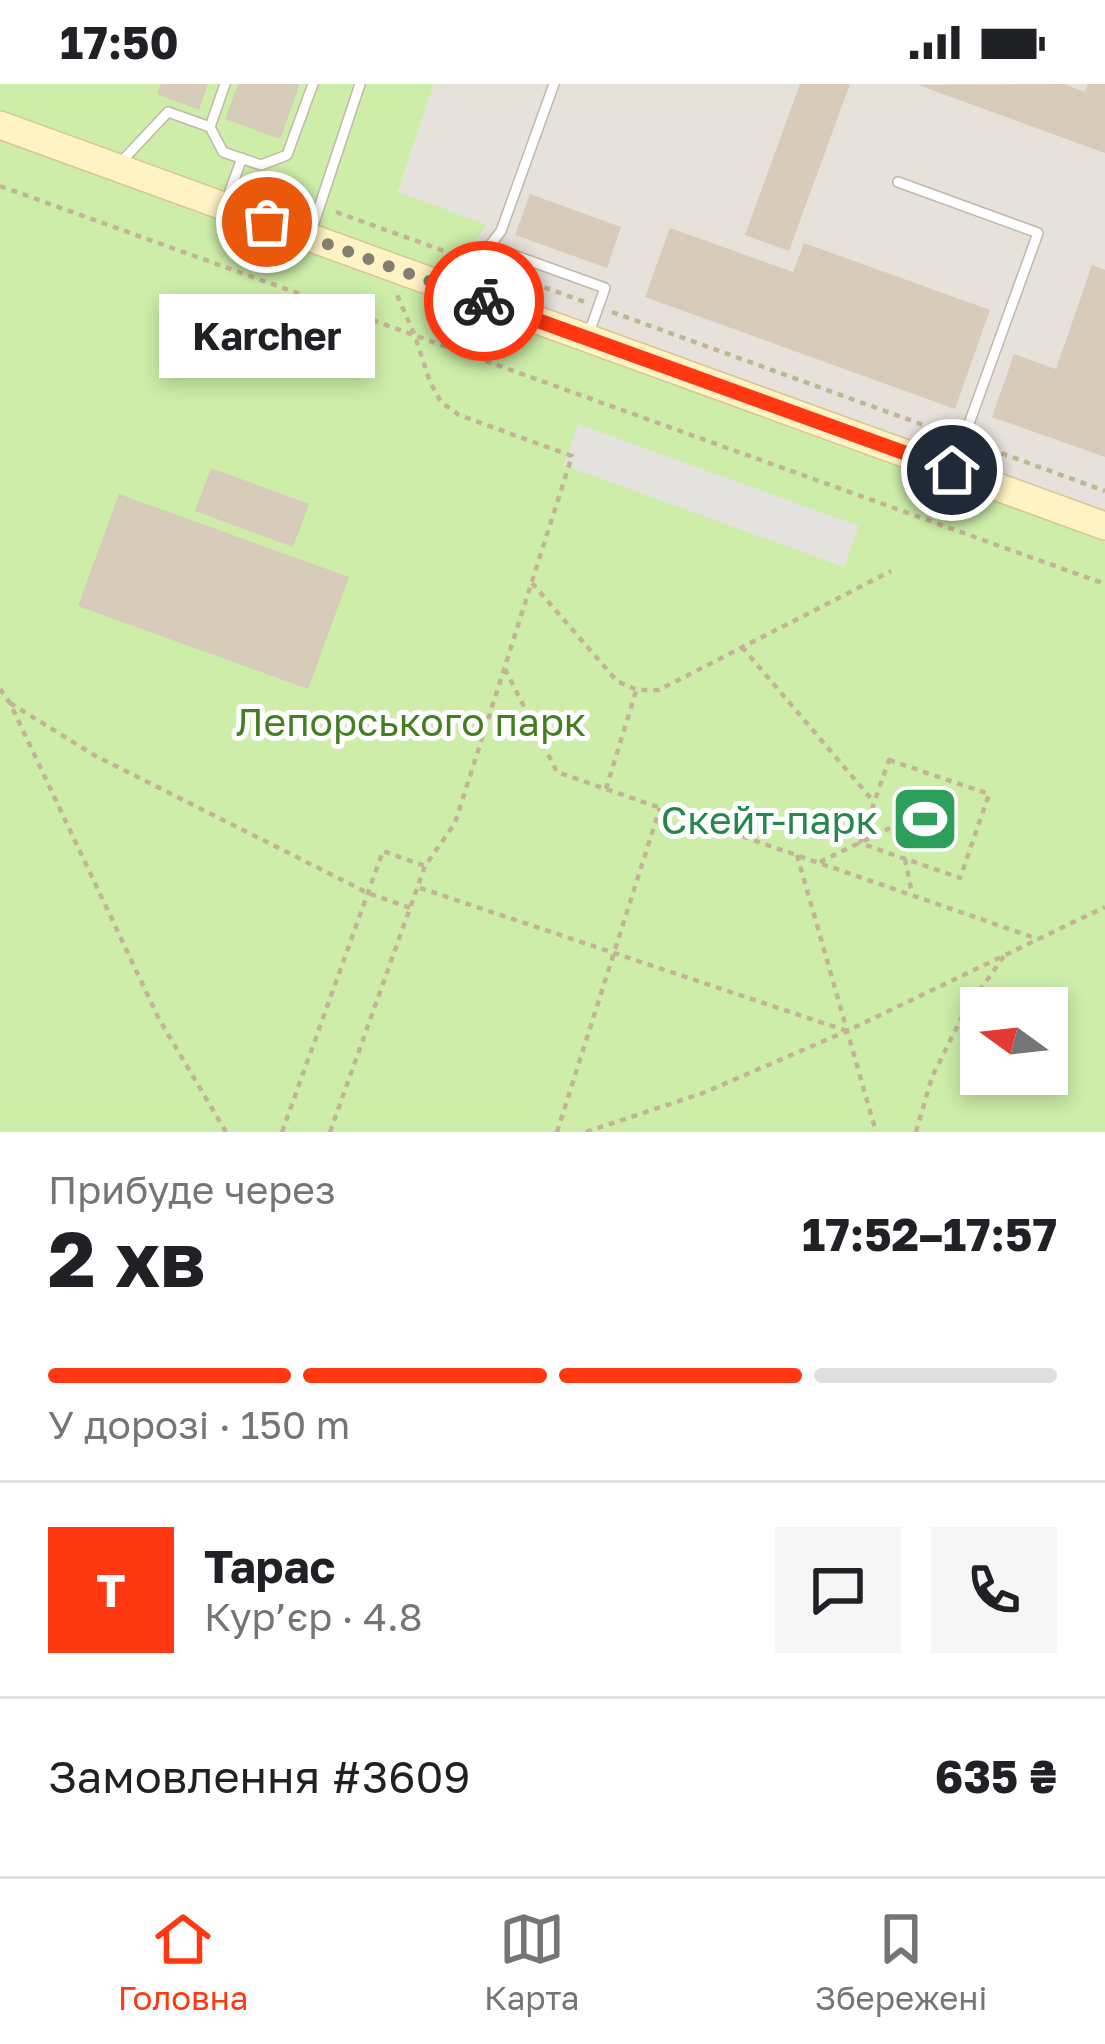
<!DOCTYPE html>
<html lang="uk">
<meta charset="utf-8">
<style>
body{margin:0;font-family:"Golos Text",sans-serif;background:#f6f6f6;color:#202124;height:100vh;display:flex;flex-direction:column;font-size:45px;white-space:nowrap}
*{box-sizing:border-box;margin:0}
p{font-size:39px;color:#757577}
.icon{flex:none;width:66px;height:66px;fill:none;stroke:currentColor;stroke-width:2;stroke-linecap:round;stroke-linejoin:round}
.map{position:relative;height:1048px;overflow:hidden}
.panel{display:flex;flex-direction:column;background:#fff;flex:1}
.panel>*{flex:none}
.needle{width:78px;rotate:285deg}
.tools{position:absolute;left:960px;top:903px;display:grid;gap:24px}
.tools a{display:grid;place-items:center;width:108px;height:108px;border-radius:0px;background:#fff;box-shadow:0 6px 18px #0003;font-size:60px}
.pin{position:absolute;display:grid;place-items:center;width:102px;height:102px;color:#fff;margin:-51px;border:6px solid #fff;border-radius:50%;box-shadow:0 3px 12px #0007}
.courier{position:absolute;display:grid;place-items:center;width:120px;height:120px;margin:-60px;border:9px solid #ff3811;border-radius:50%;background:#fff;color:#222;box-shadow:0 3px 15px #0007}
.bubble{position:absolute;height:84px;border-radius:0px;background:#fff;box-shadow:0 6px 18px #0003;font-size:39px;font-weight:700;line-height:84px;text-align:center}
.overview em{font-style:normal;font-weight:700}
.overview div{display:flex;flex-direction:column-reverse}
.overview{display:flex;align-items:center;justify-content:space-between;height:204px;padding:0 48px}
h1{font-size:78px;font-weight:700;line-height:90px}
.bar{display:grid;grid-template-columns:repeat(4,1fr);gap:18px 12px;align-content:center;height:144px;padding:0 48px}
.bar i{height:15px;border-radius:9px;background:#e0e0e0}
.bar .on{background:#ff3811}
.bar p{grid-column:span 4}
.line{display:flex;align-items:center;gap:30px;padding:0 48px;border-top:3px solid #e0e0e0}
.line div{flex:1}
.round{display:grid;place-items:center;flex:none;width:126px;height:126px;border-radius:0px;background:#f6f6f6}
.status{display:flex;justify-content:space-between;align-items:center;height:84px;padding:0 60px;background:#fff;direction:ltr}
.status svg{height:33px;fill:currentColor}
.tab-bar{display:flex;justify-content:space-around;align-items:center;height:168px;border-top:3px solid #e0e0e0;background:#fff;font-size:33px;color:#757577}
.tab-bar a{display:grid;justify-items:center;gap:6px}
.tab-bar .on{color:#ff3811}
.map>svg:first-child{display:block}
.industrial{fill:#e6e1da}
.green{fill:#cdeda9;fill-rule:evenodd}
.parking{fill:#e4e2de}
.building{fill:#d7ccb9}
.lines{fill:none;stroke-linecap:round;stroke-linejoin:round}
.lane-casing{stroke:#c1b8a7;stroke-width:12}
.secondary-casing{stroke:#d8c690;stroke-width:30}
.path{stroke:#c4b496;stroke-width:4.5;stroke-dasharray:6 6;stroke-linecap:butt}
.lane{stroke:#fff;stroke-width:9}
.secondary{stroke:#fff2c4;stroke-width:27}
.done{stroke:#847e72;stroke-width:12;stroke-dasharray:0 21.6}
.route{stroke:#ff3811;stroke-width:15}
.labels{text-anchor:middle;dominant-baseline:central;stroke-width:10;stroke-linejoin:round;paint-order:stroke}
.park-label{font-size:39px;fill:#437f21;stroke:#fff}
.leisure-label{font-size:39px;fill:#27864d;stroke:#fff;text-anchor:end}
</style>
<div class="status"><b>17:50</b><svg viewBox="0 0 49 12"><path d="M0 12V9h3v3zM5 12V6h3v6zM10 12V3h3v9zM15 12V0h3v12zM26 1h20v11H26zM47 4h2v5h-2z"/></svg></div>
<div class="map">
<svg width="1105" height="1048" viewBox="0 0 1105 1048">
<rect width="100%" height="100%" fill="#f4f0e5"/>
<path class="industrial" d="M434,0H1105V432L446,194L398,109Z"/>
<path class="green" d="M0,0H434L398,108L487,141L446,194L0,32Z
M0,51L1105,450V1048H0ZM981,924H1047V990H981Z"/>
<path class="parking" d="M578,340L859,442L844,483L563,381Z"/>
<path class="building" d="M161,0H208L199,26L157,10Z
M238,0H300L280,55L225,35Z
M800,0H850L789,167L745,151Z
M1064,0L1085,8L1088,0H1105V69L918,1Z
M530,110L621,143L607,184L515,151Z
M670,144L793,188L804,159L990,226L955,325L645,213Z
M1092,181L1105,186V373L992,333L1014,270L1056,285Z
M211,384L309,420L293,463L195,427Z
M119,410L349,493L308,605L78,522Z"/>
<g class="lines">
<g class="lane-casing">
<path id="lane" d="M210,43L225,0
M120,79L168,28L210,43L223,68L261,81L287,71L313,0
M898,98L1038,149L954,381
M226,118L242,74
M311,148L360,0
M508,169L605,204L589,249
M457,204L501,147L554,0"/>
</g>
<g class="secondary-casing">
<path id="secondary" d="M0,41L1105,442"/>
</g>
<path class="path" d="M0,102L1105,500
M336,128L461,173
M488,183L585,218
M612,228L951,351
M979,361L1105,407
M532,499L617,597L637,606H659L891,487
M742,563L874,718
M505,585L557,688L1038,855
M0,605L10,619L159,935L226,1048
M10,619L94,671L368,809L410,824
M889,676L989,710L960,794L860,759Z
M606,705L636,607
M797,771L876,1048
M905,775L912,810
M820,778L890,744
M420,804L847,947
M282,1048L383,767L425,782
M330,1048L425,782L455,739L572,372L459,331L441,318L430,298L415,252L397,211
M557,1048L660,724
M586,1048L703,1009L847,947L1105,823
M916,1048L932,993L964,929L1004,872"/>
<use href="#lane" class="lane"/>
<use href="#secondary" class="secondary"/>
</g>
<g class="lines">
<path class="done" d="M267,138L484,217"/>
<path class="route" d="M484,217L952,386"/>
</g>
<defs>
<g id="stadium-square" transform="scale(3.45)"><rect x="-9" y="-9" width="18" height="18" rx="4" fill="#2e9e5b" stroke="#fff"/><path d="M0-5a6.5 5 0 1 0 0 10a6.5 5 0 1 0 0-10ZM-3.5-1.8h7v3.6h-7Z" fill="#fff"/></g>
</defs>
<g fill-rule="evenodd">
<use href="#stadium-square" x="925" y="735"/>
</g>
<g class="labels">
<g class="park-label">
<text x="411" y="637">Лепорського парк</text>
</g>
<g class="leisure-label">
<text x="878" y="735">Скейт-парк</text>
</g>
</g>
</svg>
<div class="tools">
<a><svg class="needle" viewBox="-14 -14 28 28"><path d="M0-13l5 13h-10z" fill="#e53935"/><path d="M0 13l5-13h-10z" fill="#757577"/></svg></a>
</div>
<div class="pin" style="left:267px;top:138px;background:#ea580c"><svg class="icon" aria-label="bag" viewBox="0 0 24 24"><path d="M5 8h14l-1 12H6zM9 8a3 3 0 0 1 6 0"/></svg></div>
<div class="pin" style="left:952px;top:386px;background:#1f2937"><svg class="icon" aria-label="home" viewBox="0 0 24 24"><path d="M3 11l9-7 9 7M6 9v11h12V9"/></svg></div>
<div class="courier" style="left:484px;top:217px"><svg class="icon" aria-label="bike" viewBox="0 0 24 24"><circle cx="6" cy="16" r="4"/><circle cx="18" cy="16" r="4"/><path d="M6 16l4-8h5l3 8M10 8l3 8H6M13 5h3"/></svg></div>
<div class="bubble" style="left:159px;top:210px;width:216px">Karcher</div>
</div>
<section class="panel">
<div class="overview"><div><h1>2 хв</h1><p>Прибуде через</p></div><em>17:52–17:57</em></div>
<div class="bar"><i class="on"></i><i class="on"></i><i class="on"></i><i></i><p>У дорозі · 150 m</p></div>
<div class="line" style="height:216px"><b class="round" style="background:#ff3811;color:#fff">Т</b><div><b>Тарас</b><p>Кур’єр · 4.8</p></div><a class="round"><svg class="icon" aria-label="chat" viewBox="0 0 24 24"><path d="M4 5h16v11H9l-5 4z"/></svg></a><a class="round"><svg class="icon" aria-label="phone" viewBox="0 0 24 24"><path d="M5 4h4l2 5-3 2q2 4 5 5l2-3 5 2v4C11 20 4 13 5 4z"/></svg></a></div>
<div class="line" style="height:156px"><div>Замовлення #3609</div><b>635 ₴</b></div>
</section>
<nav class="tab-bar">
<a class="on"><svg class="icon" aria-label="home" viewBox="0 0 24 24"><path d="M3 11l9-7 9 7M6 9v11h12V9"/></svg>Головна</a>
<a><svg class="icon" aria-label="map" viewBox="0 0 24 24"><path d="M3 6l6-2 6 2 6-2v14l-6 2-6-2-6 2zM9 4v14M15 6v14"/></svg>Карта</a>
<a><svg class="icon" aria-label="saved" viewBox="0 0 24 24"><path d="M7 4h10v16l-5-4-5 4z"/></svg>Збережені</a>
</nav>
